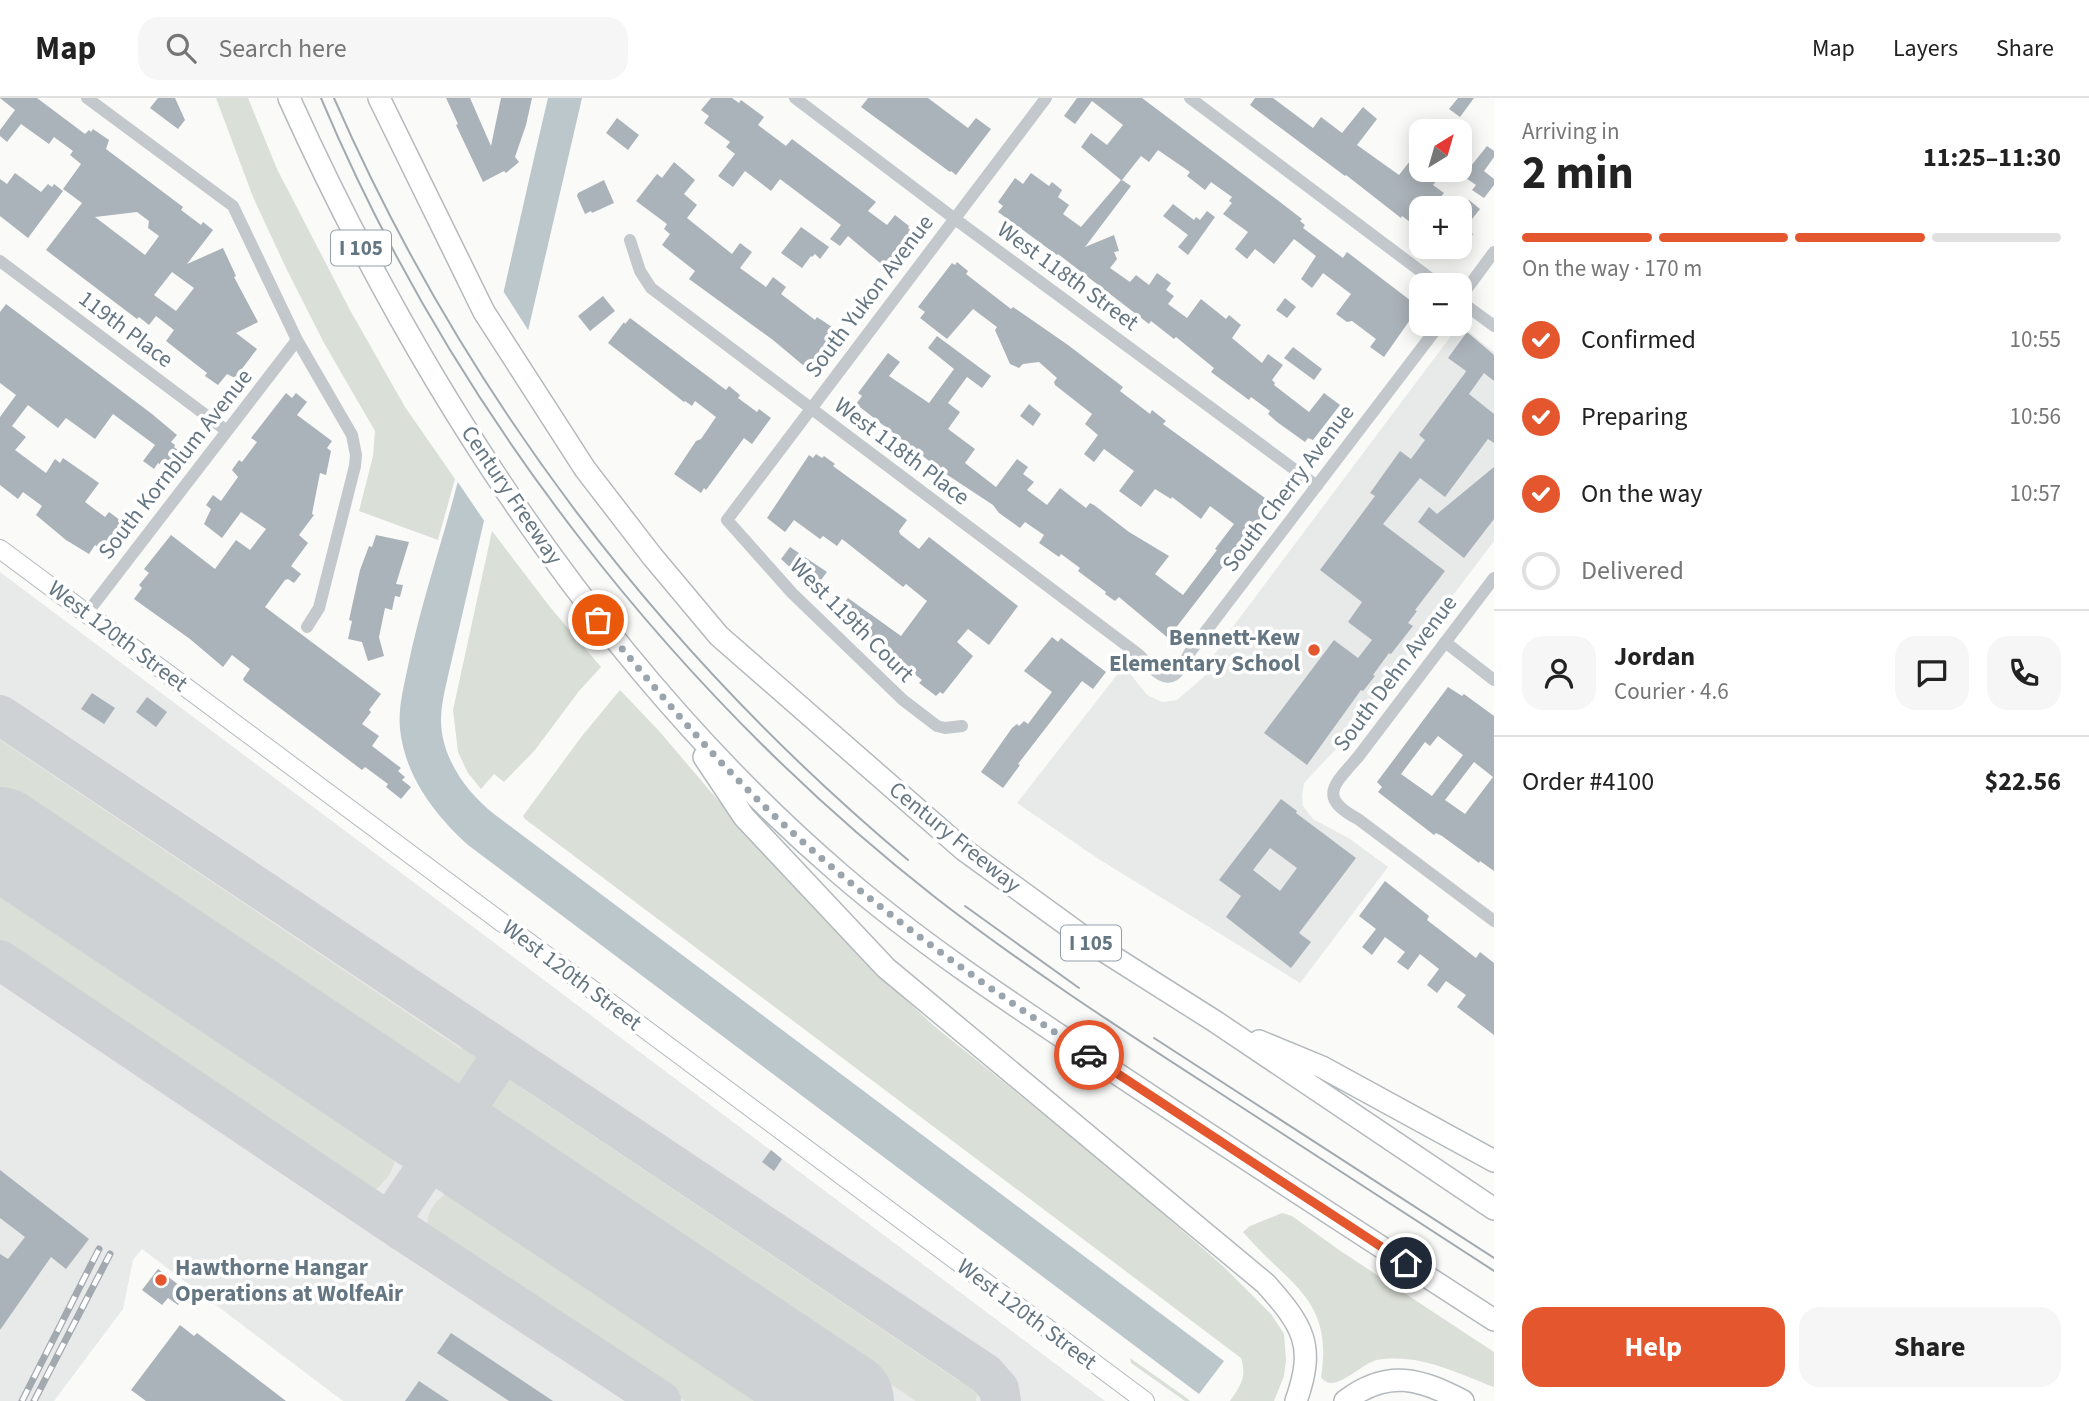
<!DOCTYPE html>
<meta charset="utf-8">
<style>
body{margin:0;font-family:"Source Sans 3",sans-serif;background:#f6f6f6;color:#222;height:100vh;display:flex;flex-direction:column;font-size:26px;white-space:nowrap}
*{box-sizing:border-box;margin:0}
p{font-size:23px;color:#767676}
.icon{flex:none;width:38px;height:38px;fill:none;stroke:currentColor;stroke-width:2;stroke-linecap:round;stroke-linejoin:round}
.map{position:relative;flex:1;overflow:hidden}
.panel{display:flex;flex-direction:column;background:#fff;width:595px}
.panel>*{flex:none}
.needle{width:46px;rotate:37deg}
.controls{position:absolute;left:1409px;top:21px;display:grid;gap:14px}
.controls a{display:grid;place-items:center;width:63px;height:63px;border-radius:14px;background:#fff;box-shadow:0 4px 18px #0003;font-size:35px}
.pin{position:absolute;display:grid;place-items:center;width:60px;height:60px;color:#fff;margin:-30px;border:4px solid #fff;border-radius:50%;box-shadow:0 2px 7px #0007}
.courier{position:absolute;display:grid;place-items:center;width:70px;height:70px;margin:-35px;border:5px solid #e4572e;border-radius:50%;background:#fff;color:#222;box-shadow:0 2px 9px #0007}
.headline em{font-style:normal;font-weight:700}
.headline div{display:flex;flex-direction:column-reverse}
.headline{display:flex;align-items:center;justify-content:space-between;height:119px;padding:0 28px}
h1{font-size:46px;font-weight:700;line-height:52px}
.bar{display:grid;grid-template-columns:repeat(4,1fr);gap:10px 7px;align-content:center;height:84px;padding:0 28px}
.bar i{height:9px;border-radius:5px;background:#e0e0e0}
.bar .current{background:#e4572e}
.bar p{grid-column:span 4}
.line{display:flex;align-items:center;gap:18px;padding:0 28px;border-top:2px solid #e0e0e0}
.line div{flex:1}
.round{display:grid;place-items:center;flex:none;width:74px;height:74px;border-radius:21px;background:#f6f6f6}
ol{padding:0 28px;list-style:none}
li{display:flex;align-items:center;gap:21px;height:77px}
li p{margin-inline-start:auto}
li .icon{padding:7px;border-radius:50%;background:#e4572e;color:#fff;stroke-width:4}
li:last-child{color:#767676}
li i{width:38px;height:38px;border:4px solid #e0e0e0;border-radius:50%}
.action{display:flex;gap:14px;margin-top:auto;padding:14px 28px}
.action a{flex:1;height:80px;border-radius:21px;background:#e4572e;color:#fff;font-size:28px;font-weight:700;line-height:80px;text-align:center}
.action a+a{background:#f6f6f6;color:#222}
header{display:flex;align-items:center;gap:42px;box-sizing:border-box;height:98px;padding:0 35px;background:#fff;border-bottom:2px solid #e0e0e0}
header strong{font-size:33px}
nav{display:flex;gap:38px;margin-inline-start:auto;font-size:24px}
.search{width:490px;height:63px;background:#f6f6f6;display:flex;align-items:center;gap:18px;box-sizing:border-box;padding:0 24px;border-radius:21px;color:#767676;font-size:26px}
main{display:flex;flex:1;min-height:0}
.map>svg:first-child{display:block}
.built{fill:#e8e9e9}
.green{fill:#dadfd7}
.water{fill:#bbc7cb}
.pier{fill:#fafaf8}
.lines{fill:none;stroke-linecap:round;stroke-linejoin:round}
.taxiway{stroke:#ced2d4;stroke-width:40}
.runway{stroke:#ced2d4;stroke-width:100}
.building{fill:#aab3b9;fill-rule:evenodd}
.secondary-casing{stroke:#b3babf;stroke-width:20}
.motorway-casing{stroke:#b4b9bd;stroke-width:24}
.minor{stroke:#c3c8cc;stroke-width:12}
.secondary{stroke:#fff;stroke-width:18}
.motorway{stroke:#fff;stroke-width:21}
.tram{stroke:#a2aab0;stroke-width:2}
.rail-casing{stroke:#a2aab0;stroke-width:7}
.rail{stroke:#fff;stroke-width:4.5;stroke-dasharray:13;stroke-linecap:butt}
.done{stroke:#99a4ac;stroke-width:7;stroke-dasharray:0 12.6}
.route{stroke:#e4572e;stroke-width:9}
.poi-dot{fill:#e4572e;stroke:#fff;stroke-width:2.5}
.labels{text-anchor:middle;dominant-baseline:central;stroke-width:7;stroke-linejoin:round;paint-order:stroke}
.shield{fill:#fff;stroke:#939fa8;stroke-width:2}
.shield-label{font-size:21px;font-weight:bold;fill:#657683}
.street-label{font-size:23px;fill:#657683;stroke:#fff}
.poi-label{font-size:23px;font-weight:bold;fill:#657683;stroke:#fff;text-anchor:end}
</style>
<header>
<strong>Map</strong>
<div class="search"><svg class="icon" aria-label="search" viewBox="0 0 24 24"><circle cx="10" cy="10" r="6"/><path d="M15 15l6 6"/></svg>Search here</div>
<nav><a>Map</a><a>Layers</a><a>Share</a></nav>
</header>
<main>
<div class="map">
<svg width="1494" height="1303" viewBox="0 0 1494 1303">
<rect width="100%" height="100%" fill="#fafaf8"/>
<path class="built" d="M1461,232L1470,235L1494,254V443L1337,650L1304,685L1302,698L1303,708L1313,721L1350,741L1388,769L1300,885L1097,760L1017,705L1124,568L1147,597L1162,604L1177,602L1206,577L1208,567L1226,538L1454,234Z
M0,474L1105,1303H343L142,1151L133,1162L123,1211L54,1303H0Z"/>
<path class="green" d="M216,0H248L277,71L350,212L405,309L455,381L438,442L359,413L373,358L375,333L324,245L286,170L253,99Z
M492,433L550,509L601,569L579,593L535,652L504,684L494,676L481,691L468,675L458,654L453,612Z
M620,592L659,633L769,762L860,859L933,927L1128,1085L1224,1169L1271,1216L1284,1236L1286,1262L1284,1278L1274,1303H1230C1241,1287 1247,1279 1241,1260L525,721L523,718L582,638Z
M0,642L461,951L465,946L478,962C475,978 464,996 447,998L443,995L447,989L0,690Z
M0,791L388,1051L395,1058C396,1070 384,1086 374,1092L362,1089L0,846Z
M508,980L526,986L523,991L959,1283L963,1279C973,1286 979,1290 976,1303H916L495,1021L489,1028L482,1018C479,1003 495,985 508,980Z
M447,1095L461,1099L766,1303H685L429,1132C423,1118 435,1103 447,1095Z
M1282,1115L1292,1118L1339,1152L1494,1254V1289C1456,1275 1420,1255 1377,1262C1359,1266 1334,1298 1321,1279C1334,1200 1287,1186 1243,1134L1250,1128Z
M1130,1260L1188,1301L1190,1303H1185L1131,1265Z"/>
<path class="water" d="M548,0H582L448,578C445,592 441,607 441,622C441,659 466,694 494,716L1224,1263L1199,1296L468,747C434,716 405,678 400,631C398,609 404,588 408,568C421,505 442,445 458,383C491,256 518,127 548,0Z"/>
<path class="pier" d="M500,188L530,235L487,427L455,380Z"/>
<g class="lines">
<path class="taxiway" d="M0,617L986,1276L999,1291L1001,1303
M0,862L389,1124L661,1303
M416,1017C430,1037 437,1053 423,1074
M402,1133L396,1120L398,1111L494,969C503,960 510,961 521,965"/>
<path class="runway" d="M0,739L844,1303"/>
</g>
<path class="building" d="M0,0H37L85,36L89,32L91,34L93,31L109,42L106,51L183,109L181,112L201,127L203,124L213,132L187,166L223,150L236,178L234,179L258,224L236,235L257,251L235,280L227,276L218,287L205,278L207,275L166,243L174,232L156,218L149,227L139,219L137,221L46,152L82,105L63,91L81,66L70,57L73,53L54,39L49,46L21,26L7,44L0,38V32L15,12ZM137,114L149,123L148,130L159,138L145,157L95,119ZM172,174L194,190L176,213L154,197Z
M158,0H175L185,22L178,31L150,10Z
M446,0H470L491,48L501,0H532L526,27L515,59L519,64L506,75L504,73L483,84L456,27L458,26Z
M711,0H732L739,5L741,2L764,19L758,27L786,48L792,41L876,104L868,113L887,127L895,117L909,128L908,130L913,134L886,170L848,138L840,148L830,141L841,127L780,81L771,93L745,73L733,89L718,78L735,56L726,49L730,44L704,25L709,18L701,12Z
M868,0H928L968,30L976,20L991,31L956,77L951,73L950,74L861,9Z
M1077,0H1142L1280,104L1302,121L1300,123L1305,127L1303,130L1343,160L1347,154L1419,209L1384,259L1370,249L1376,241L1352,223L1347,224L1336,216L1351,196L1323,175L1312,190L1301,181L1316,158L1294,141L1274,166L1255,151L1247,161L1235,151L1248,134L1223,116L1232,105L1229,103L1232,99L1211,84L1205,92L1187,78L1190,74L1158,52L1149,64L1141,58L1122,82L1131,88L1085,149L1114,137L1119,153L1114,154L1117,161L1110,170L1130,184L1136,177L1149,187L1157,175L1171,185L1166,192L1174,198L1168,206L1187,220L1201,201L1226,221L1229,217L1241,227L1232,240L1262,265L1268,256L1283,267L1272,282L1275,285L1274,287L1309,314L1324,295L1340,307L1313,342L1308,340L1305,344L1277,324L1268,316L1270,313L1251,299L1249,302L1211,274L1214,270L1176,239L1174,241L1151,223L1149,226L1058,156L1057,157L998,114L1003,108L998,104L1015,80L1023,86L1031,75L1049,88L1052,84L1062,92L1058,99L1069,107L1063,116L1081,129L1121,82L1081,49L1091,35L1107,47L1123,27L1092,3L1075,26L1064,18Z
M1255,0H1273L1313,30L1321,19L1342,35L1363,9L1377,21L1357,47L1399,77L1421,49V72H1445L1433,87L1444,95L1432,110H1421V132L1402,118L1401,120L1346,77L1345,78L1250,7Z
M1458,0H1474L1460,19L1449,11Z
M617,20L639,37L628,52L606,35Z
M1487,48L1494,53V59L1484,73L1494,81V87L1484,100L1472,92L1476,87L1463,78Z
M674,64L695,82L684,96L697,107L687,120L732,156L740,145L752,154L740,170L766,189L773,179L786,189L781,196L815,222L817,219L838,233L811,270L806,266L804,268L773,242L689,181L695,173L662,147L670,136L664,131L667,126L636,103L657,76L662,80Z
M15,75L41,94L48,86L52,89L54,86L63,93L28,140L0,118V81L7,86Z
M604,82L614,105L592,115L591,113L585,116L577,98L578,95Z
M1469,102L1480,111L1465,130L1473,136L1460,153V113Z
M1173,106L1194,122L1196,119L1200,122L1207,113L1215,119L1188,157L1178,149L1188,137L1163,118Z
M801,129L829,149L820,161L815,156L812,159L811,158L802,170L781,155Z
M957,164L968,173L966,176L1011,211L1013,209L1068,247L1123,289L1120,293L1150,316L1152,312L1166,323L1163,326L1265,400L1263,403L1270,408L1168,540L1119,499L1115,503L1105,496L1106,494L1078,473L1080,470L1061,456L1059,459L1039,445L1044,437L1025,424L1020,430L999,415L993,407L946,376L856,306L862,298L858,295L888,255L900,264L889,278L929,305L954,271L928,250L937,238L991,278L982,290L967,279L948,305L960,314L948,331L975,351L965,365L996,389L1017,361L1028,369L1023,376L1034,384L1027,392L1047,407L1060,390L1086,410L1090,405L1094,407L1129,434L1169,458L1155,476L1183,497L1217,452L1215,451L1234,426L1210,408L1201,421L1172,399L1171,401L1155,391L1141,409L1119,393L1134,373L1104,351L1094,364L1084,356L1098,337L1085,326L1092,316L1055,287L1054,284L1057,280L1039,264L1023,266L1019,270L1010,266L995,232L997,229L973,211L947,241L920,220L925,214L918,209L952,165L955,167Z
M603,198L615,213L590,233L578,218Z
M1285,200L1296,209L1287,220L1276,212Z
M6,206L152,316L177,337L171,344L175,347L174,349L183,356L171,373L158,365L154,371L143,363L155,347L113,316L95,341L66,320L58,330L28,307L12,328L26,339L15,352L46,375L55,361L60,365L63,360L99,385L85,404L105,419L109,414L128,428L107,456L95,447L89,456L66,442L36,417L42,408L23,394L18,401L0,387V319L16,297L0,285V214Z
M630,220L726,292L729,288L740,297L738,300L757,314L759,311L771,320L752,346L744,340L706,392L704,390L701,395L674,376L696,343L701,341L716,319L695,303L692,308L685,303L684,304L608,245L624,224L625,226Z
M1467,234L1494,257V283L1484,275L1469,296L1494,316V345L1488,341L1445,399L1420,380L1383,426L1445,473L1415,512L1417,513L1408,525L1413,528L1391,556L1389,555L1373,577L1375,578L1363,593L1361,592L1307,667L1264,635L1334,542L1358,560L1372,542L1348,524L1362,504L1320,472L1375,398L1370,395L1400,353L1411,361L1425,342L1419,337L1465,275L1466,273L1448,260Z
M1293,249L1322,271L1314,282L1284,260Z
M286,295L292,300L296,295L307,304L297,317L332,343L327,350L331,353L326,377L320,375L312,416L314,417L299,437L308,445L291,468L301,476L294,485L288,481L285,482L265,509L381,596L369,612L371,614L362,626L379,638L372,648L401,670L398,673L405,679L402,682L411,689L401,701L386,689L388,686L365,669L362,672L244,583L243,581L250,571L232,557L223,569L190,541L134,501L142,490L139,487L149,475L144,471L171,437L215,471L236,442L250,452L266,431L241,414L222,440L204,426L211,411L206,407L213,397L221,403L238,379L232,372L239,362L242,364L257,344L251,340Z
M1029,306L1041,316L1033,328L1020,318Z
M816,356L822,360L824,358L835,366L833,368L907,422L899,433L900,436L919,451L929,439L1018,508L989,547L968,531L957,544L973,558L943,596L940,594L936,598L919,585L922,582L899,564L900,563L890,555L892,553L860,533L852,524L853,522L839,511L848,500L901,538L927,503L906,486L903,489L842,441L837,448L823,438L820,441L794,422L785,434L767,420L809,357L813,360Z
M1494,369V421L1464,460L1418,424L1429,409L1437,416Z
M376,437L409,444L396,486L403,487L400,499L395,498L392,512L385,510L379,539L384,558L368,563L362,544L348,541L352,523L349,522L360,472L369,448L372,449Z
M790,449L827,474L814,491L781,461Z
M1052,539L1058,544L1061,540L1106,574L1093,591L1082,583L1018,666L1020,667L1003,690L981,674L1012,630L1017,626L1019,628L1024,623L1028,626L1052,594L1024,573Z
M1448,589L1462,598L1464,596L1494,618V773L1480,763L1479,765L1442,738L1436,735L1434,737L1378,694L1382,689L1377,684ZM1438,638L1463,657L1432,698L1401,676L1425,644L1430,648ZM1474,664L1493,679L1465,716L1445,702Z
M92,595L115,610L104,626L81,611Z
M147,599L167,614L156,629L136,614Z
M1281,701L1297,713L1296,715L1356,760L1299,835L1311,844L1291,870L1226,819L1241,798L1219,782ZM1270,750L1297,770L1280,793L1253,772Z
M1385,783L1429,818L1427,822L1476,860L1480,854L1494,865V937L1457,909L1466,897L1446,883L1437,895L1427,887L1439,871L1420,856L1408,872L1397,864L1405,854L1385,839L1372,857L1362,849L1376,831L1359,818Z
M771,1052L782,1061L774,1073L762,1064Z
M0,1072L89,1141L66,1171L51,1159L0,1232V1156L8,1161L25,1139L0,1120Z
M158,1171L188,1194L178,1207L168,1200L162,1207L142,1192Z
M180,1227L194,1238L197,1235L286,1303H146L131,1292Z
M451,1235L553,1303H509L437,1255Z
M419,1283L449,1303H405Z"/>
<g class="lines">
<g class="secondary-casing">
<path id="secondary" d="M0,451L1145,1303"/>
</g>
<g class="motorway-casing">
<path id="motorway" d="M289,0C418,286 601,570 840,776C922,847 1014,907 1104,967C1233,1053 1364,1138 1494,1222
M379,0L484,214L585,371L652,458L719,538L964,752L1096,848L1216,924L1494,1111
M704,659L744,719L886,870L1266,1186C1303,1228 1316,1247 1296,1303
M1259,943L1322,969L1494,1063
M1345,1303C1388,1270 1421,1281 1463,1303"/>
</g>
<path class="minor" d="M87,0L233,108L297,242L352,337L356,357L355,368L319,510L307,529
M795,0L955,121L1317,388
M1190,0L1439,187
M630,142L640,173L651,190L1138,556C1146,563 1162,585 1174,577C1181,573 1186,560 1190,554L1440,226
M0,163L227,333
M1460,200L1494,154
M1460,203L1494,228
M1494,480L1358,659C1334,687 1317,699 1358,721L1494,823
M87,515L297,242
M1445,544L1494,582
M962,628L945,630L937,628L903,602L792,495L727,422L1046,0"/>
<use href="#secondary" class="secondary"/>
<use href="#motorway" class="motorway"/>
<path class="tram" d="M321,0C451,309 672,593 936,800C1024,868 1116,928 1209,988C1304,1049 1399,1111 1494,1173
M334,0C464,297 660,554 908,762
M965,808L1079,890
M1154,940L1494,1160"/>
<g class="rail-casing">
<path id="rail" d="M22,1303L99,1151
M34,1303L110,1156"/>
</g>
<use href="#rail" class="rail"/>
</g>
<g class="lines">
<path class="done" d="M598,522C646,579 693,637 746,690C848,793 969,877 1089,957"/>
<path class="route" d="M1089,957L1406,1165"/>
</g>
<g class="poi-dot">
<circle cx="1314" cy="552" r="7"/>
<circle cx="161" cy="1182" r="7"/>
</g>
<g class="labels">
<g class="shield">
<rect x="331" y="132.5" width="60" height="35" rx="5"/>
<rect x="1061" y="827.5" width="60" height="35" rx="5"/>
</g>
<g class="shield-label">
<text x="361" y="150">I 105</text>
<text x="1091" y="845">I 105</text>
</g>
<g class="street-label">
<text transform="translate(1068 178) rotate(36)">West 118th Street</text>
<text transform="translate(869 198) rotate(-53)">South Yukon Avenue</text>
<text transform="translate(126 231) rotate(37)">119th Place</text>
<text transform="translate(902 353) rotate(37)">West 118th Place</text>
<text transform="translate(175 366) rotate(-52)">South Kornblum Avenue</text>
<text transform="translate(1288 390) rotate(-53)">South Cherry Avenue</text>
<text transform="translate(512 397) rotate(56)">Century Freeway</text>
<text transform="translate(852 522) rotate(45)">West 119th Court</text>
<text transform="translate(118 538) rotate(37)">West 120th Street</text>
<text transform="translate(1395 575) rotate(-53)">South Dehn Avenue</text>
<text transform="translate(955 739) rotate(39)">Century Freeway</text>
<text transform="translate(572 877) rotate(37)">West 120th Street</text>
<text transform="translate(1027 1216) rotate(37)">West 120th Street</text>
</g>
<g class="poi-label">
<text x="1300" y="539">Bennett-Kew<tspan x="1300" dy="26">Elementary School</tspan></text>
<text x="175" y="1169" text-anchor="start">Hawthorne Hangar<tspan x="175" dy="26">Operations at WolfeAir</tspan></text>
</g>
</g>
</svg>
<div class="controls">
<a><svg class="needle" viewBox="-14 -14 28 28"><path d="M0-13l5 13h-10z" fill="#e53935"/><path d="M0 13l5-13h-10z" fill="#767676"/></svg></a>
<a>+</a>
<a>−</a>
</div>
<div class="pin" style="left:598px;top:522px;background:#ea580c"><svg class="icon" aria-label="bag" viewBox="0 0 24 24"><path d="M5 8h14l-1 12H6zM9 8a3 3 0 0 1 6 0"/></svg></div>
<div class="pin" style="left:1406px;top:1165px;background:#1f2937"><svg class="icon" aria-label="home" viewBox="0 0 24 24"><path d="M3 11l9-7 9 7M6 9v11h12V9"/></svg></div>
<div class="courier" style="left:1089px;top:957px"><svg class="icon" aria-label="car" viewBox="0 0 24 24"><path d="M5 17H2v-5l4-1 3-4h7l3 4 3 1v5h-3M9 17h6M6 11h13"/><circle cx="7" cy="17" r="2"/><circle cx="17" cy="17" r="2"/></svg></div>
</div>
<section class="panel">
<div class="headline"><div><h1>2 min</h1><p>Arriving in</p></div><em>11:25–11:30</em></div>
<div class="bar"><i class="current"></i><i class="current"></i><i class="current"></i><i></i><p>On the way · 170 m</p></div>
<ol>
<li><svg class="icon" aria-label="check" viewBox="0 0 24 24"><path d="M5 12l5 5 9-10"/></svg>Confirmed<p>10:55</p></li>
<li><svg class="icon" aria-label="check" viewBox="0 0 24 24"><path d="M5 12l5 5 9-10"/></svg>Preparing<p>10:56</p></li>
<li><svg class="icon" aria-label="check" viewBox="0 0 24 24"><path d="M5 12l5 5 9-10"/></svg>On the way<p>10:57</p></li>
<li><i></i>Delivered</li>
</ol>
<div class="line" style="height:126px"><a class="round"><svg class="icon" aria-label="person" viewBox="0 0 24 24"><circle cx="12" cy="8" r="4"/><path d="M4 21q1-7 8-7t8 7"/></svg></a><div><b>Jordan</b><p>Courier · 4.6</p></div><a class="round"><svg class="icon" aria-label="chat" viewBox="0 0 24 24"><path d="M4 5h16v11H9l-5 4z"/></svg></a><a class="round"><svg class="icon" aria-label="phone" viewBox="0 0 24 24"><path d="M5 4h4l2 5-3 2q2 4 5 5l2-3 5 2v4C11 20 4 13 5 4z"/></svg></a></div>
<div class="line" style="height:91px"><div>Order #4100</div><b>$22.56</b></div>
<div class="action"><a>Help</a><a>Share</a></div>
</section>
</main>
